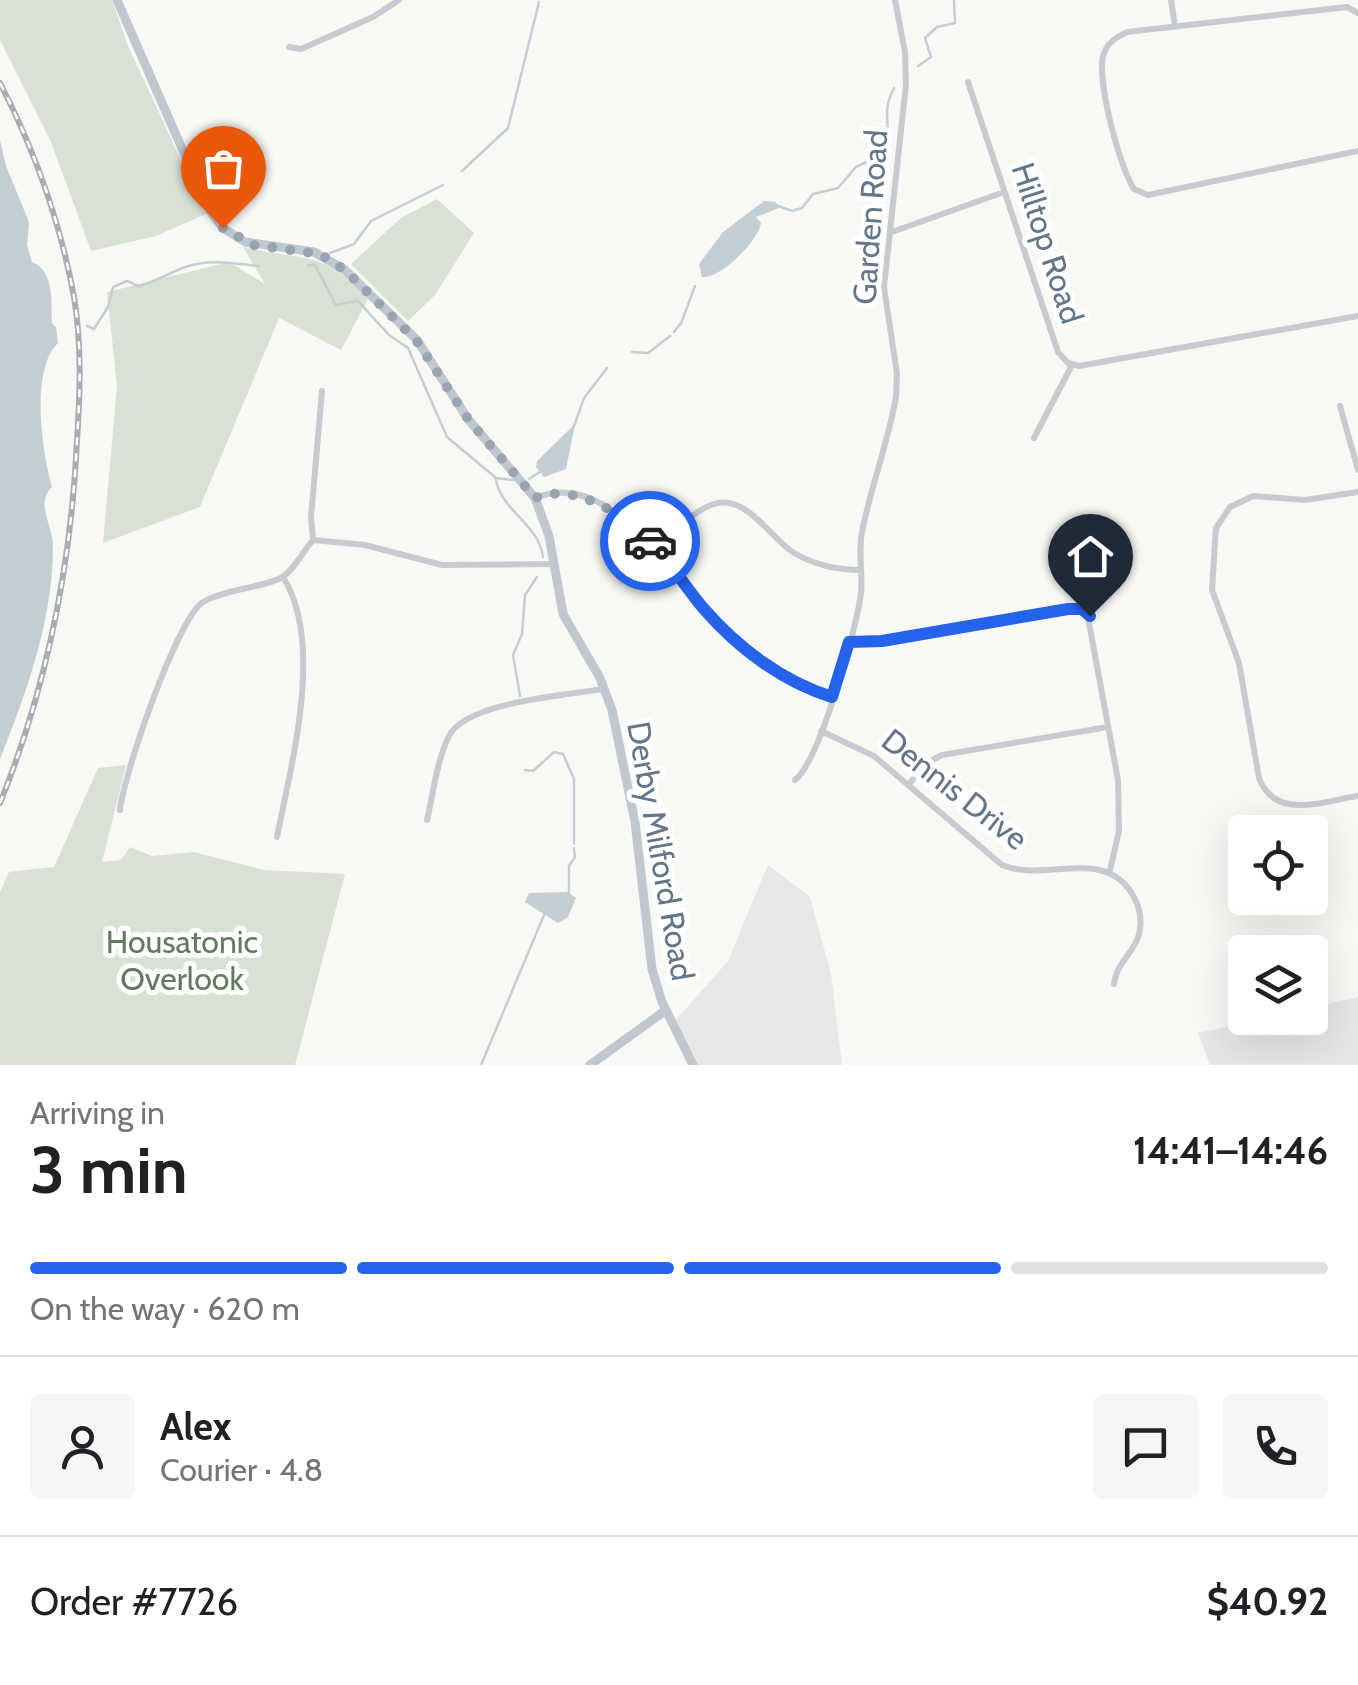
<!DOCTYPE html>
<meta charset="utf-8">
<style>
body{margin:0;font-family:Cabin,sans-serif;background:#f6f6f6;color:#202124;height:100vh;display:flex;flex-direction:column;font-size:38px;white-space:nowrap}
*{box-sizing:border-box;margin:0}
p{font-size:32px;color:#757577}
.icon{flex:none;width:55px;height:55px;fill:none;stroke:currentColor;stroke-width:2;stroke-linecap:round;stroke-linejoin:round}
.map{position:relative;height:1065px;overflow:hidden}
.sheet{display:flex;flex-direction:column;background:#fff;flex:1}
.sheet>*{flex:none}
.controls{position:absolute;left:1228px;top:815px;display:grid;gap:20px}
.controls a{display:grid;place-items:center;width:100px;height:100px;border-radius:10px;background:#fff;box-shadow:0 10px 40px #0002;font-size:50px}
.pin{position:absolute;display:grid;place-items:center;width:85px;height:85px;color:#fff;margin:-102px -42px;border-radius:50% 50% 50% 0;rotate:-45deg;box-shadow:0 0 10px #0007}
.pin .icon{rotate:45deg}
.courier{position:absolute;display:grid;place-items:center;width:100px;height:100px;margin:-50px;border:8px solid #2563eb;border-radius:50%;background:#fff;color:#222;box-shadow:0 2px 12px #0007}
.head em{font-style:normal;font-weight:700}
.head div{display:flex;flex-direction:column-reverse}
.head{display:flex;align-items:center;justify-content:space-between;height:170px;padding:0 30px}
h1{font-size:65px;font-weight:700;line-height:75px}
.bar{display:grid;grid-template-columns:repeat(4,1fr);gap:15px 10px;align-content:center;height:120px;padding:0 30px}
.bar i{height:12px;border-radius:8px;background:#e0e0e0}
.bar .active{background:#2563eb}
.bar p{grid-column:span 4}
.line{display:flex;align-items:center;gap:25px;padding:0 30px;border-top:2px solid #e0e0e0}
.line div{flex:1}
.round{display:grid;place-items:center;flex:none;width:105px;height:105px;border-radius:10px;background:#f6f6f6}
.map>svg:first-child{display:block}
.built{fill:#e6e7e6}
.green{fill:#d9e1d5}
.water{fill:#c3ced3}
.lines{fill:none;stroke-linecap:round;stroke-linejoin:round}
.stream{stroke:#c3ced3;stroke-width:2.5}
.street{stroke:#c7cbcf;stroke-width:6}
.secondary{stroke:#c0c7cf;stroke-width:9}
.rail-casing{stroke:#a7adb3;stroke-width:6}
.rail{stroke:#fff;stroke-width:2.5;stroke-dasharray:8;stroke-linecap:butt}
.done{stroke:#98a4af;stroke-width:10;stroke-dasharray:0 18}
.route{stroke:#2563eb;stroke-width:12}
.labels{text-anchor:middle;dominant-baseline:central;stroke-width:10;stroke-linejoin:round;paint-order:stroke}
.street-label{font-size:32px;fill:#647789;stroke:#fff}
.park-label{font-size:32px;fill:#647a60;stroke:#fff}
</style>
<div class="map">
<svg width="1358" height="1065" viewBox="0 0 1358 1065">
<rect width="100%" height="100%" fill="#f8f8f5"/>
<path class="built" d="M768,865L810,897L831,974L842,1065H697L675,1021L728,961Z
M1358,997V1065H1210L1198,1033L1267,1018H1310V1008Z"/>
<path class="green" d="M0,0H112L128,46L206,214L156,236L91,251L51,142L0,40Z
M437,199L474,233L435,295L408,321L351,264L401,218Z
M243,247C301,261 321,249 369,297L341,350L279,318L200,507L103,543L117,386L107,292L229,262L265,284Z
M126,765L102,862L121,860L130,847L152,856L194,852L265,870L345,874L295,1065H0V892L9,872L54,867L98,768Z"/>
<path class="water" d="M0,140L6,166L29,222L27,245L32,262C55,271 51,303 52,324L56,327L58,343C30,369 42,453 52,487C35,504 53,525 53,546C53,619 27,692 0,759Z
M764,201L776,202L779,208L756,217L761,223C759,240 721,279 702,277L699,264L723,232Z
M575,424L566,469L544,477L536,467L537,461Z
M567,892L576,898L568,917L558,923L525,902L529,893Z"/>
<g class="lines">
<path class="stream" d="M918,66L931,57L925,38L937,27L955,23L954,0
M462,171L508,128L539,2
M778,206L792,211L802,208L813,194L838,188L856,167L885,153C894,129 879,116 894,88
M330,253L354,244L371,221L443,185
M308,265H315L336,305L358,301L389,335L408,348L447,437L496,478L513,480
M682,321L695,286
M87,326L94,329L108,307L113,287L127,281L139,286C155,282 169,273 185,267C212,258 234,264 259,266
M674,332L681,323
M632,352L648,353L670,336
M574,426L584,398L607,368
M496,479C500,510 539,524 543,557
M529,479L541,471
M520,696L513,655L522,634L525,595L537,577
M525,770L533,771L554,752L563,754L574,779V843
M569,894V866L575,857L574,848
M481,1065L544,915"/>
<path class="street" d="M1171,0L1175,26
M1358,13L1347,7L1127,32C1117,37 1108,42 1104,53C1095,76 1120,169 1134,189L1148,195L1358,151
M289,47L301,49L373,17L399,0
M968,82L1058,352L1068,363L1079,366L1358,316
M892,232L1004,192
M1340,406L1358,470
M1034,438L1072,365
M1358,492L1305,500L1253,496L1230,507L1216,528L1212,590L1239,663L1259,778C1275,821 1324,801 1358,796
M535,498C612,466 679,584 721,627C752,658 791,684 833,697
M313,540L311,517L322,391
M656,547C673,534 692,512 711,505C745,491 770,538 794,553C815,565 837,570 861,570
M849,643L882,641L1068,609L1087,612L1118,780L1119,831L1110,870
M821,731L874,756L1002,865C1045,883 1101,847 1131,892C1138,903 1142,916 1140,929C1138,950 1116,962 1114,984
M795,780C819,762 857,628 861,593C863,573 858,553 862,532C871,486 888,443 896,397L897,374L884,287L906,84L905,52L895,0
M909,784L927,763L942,755L1108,727
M120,810C123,776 177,619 203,602C224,589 269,587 284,576C295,568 304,550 313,540L365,545L442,565L553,564
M427,820C433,794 437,760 449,736C466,702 567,695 603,689
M277,837C291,765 325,643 283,577"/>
<path class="secondary" d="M117,0L208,208L223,228L245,242L314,252L345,270L417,340L468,419L535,498L549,536L563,614L600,678L612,710L635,822L652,969L662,1002L693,1065
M590,1065L666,1010"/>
<g class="rail-casing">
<path id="rail" d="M0,83C35,151 60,221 74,297C82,345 80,393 77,441C71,566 47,687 0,803"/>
</g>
<use href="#rail" class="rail"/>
</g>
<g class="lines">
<path class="done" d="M223,228L253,245L320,254L345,270L416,340L468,419L535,498C575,482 622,514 650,541"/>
<path class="route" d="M650,541C671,562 685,587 704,609C738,648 783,682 832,697L849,642L882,641L1068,609H1082L1090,616"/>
</g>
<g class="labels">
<g class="street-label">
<text transform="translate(870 217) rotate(-86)">Garden Road</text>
<text transform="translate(1048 243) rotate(72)">Hilltop Road</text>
<text transform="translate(955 789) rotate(38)">Dennis Drive</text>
<text transform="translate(661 851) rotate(80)">Derby Milford Road</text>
</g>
<g class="park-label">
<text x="182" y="941">Housatonic<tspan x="182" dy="37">Overlook</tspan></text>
</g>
</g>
</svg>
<div class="controls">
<a><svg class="icon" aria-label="locate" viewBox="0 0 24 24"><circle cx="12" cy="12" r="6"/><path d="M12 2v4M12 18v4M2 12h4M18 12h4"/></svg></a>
<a><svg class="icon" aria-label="layers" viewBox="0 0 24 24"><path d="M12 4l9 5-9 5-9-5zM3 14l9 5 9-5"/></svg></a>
</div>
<div class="pin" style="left:223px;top:228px;background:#ea580c"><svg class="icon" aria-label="bag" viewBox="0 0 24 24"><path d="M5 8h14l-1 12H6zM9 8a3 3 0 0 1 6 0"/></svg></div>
<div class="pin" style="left:1090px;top:616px;background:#1f2937"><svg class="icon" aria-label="home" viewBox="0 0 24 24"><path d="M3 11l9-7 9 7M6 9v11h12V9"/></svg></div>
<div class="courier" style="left:650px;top:541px"><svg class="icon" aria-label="car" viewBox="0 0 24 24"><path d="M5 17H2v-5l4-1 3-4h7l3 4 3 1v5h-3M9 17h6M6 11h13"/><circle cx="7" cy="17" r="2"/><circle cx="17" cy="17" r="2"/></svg></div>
</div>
<section class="sheet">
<div class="head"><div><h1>3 min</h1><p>Arriving in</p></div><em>14:41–14:46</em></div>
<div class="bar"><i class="active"></i><i class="active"></i><i class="active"></i><i></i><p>On the way · 620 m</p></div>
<div class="line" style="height:180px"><a class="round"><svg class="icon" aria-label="person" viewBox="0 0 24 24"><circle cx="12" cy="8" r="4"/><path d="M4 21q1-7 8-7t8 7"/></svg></a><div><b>Alex</b><p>Courier · 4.8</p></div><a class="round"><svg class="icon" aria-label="chat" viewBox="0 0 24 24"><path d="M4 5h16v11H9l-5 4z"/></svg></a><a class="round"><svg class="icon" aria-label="phone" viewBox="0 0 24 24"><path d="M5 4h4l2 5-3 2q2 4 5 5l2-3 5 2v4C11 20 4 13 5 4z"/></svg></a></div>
<div class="line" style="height:130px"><div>Order #7726</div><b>$40.92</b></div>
</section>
